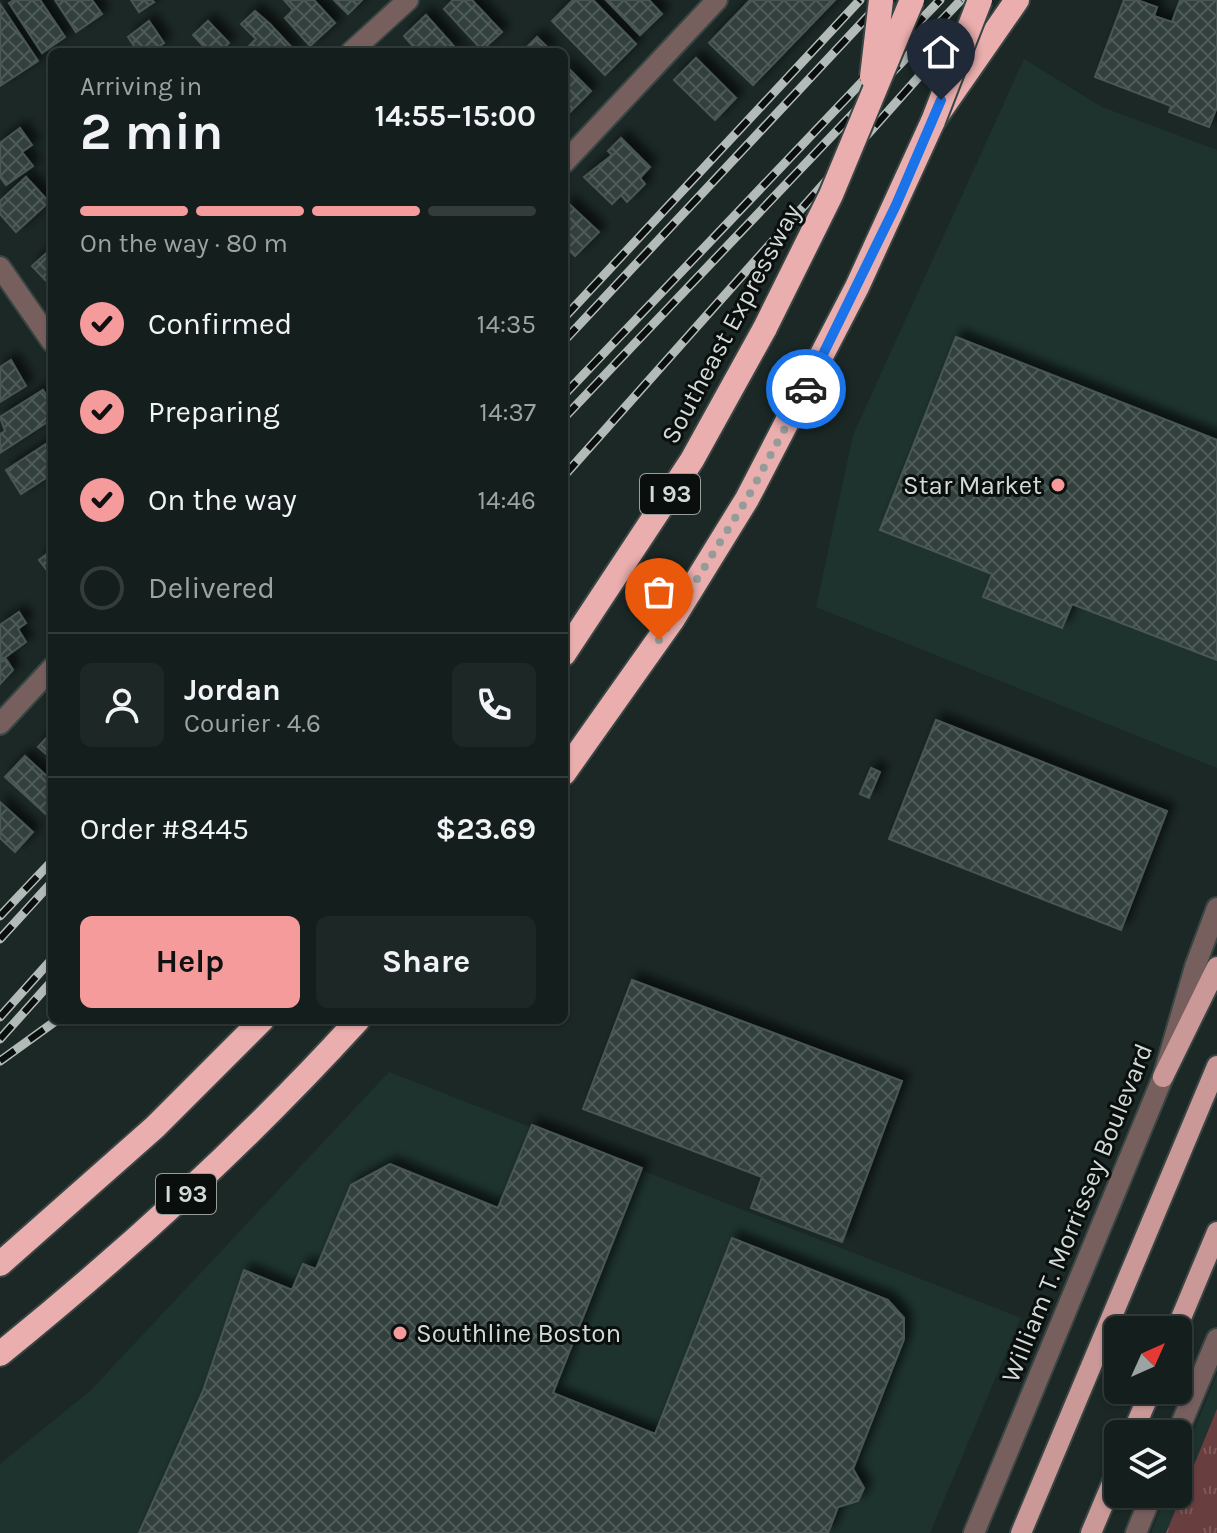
<!DOCTYPE html>
<meta charset="utf-8">
<style>
body{margin:0;font-family:Karla,sans-serif;background:#1d2725;color:#f1f3f6;height:100vh;display:flex;flex-direction:column;font-size:30px;white-space:nowrap}
*{box-sizing:border-box;margin:0}
p{font-size:26px;color:#9da2a3}
.icon{flex:none;width:44px;height:44px;fill:none;stroke:currentColor;stroke-width:2;stroke-linecap:round;stroke-linejoin:round}
.map{position:relative;flex:1;overflow:hidden}
.sheet{position:absolute;left:48px;top:48px;width:520px;height:976px;display:flex;flex-direction:column;background:#141e1c;border-radius:12px;box-shadow:0 2px 6px #0004,0 0 0 2px #333c3b}
.sheet>*{flex:none}
.needle{width:52px;rotate:45deg}
.fabs{position:absolute;left:1104px;top:1316px;display:grid;gap:16px}
.fabs a{display:grid;place-items:center;width:88px;height:88px;border-radius:12px;background:#141e1c;box-shadow:0 2px 6px #0004,0 0 0 2px #333c3b;font-size:40px}
.pin{position:absolute;display:grid;place-items:center;width:68px;height:68px;color:#fff;margin:-82px -34px;border-radius:50% 50% 50% 0;rotate:-45deg;box-shadow:0 0 8px #0007}
.pin .icon{rotate:45deg}
.courier{position:absolute;display:grid;place-items:center;width:80px;height:80px;margin:-40px;border:6px solid #1a73e8;border-radius:50%;background:#fff;color:#222;box-shadow:0 2px 10px #0007}
.head em{font-style:normal;font-weight:700}
.head div{display:flex;flex-direction:column-reverse}
.head{display:flex;align-items:center;justify-content:space-between;height:136px;padding:0 32px}
h1{font-size:52px;font-weight:700;line-height:60px}
.bar{display:grid;grid-template-columns:repeat(4,1fr);gap:12px 8px;align-content:center;height:96px;padding:0 32px}
.bar i{height:10px;border-radius:6px;background:#333c3b}
.bar .on{background:#f59b9c}
.bar p{grid-column:span 4}
.line{display:flex;align-items:center;gap:20px;padding:0 32px;border-top:2px solid #333c3b}
.line div{flex:1}
.round{display:grid;place-items:center;flex:none;width:84px;height:84px;border-radius:12px;background:#1d2725}
ol{padding:0 32px;list-style:none}
li{display:flex;align-items:center;gap:24px;height:88px}
li p{margin-inline-start:auto}
li .icon{padding:8px;border-radius:50%;background:#f59b9c;color:#111;stroke-width:4}
li:last-child{color:#9da2a3}
li i{width:44px;height:44px;border:4px solid #333c3b;border-radius:50%}
.action{display:flex;gap:16px;margin-top:auto;padding:16px 32px}
.action a{flex:1;height:92px;border-radius:12px;background:#f59b9c;color:#111;font-size:32px;font-weight:700;line-height:92px;text-align:center}
.action a+a{background:#1d2725;color:#f1f3f6}
.map>svg:first-child{display:block}
.built{fill:#1e332e}
.grass{fill:url(#grass-tufts)}
.building{fill:url(#building-cross-hatch);stroke:#495753;stroke-width:2;filter:url(#shadow)}
.lines{fill:none;stroke-linecap:round;stroke-linejoin:round}
.minor-casing{stroke:#384542;stroke-width:24}
.tertiary-casing{stroke:#384542;stroke-width:24}
.primary-casing{stroke:#384542;stroke-width:24}
.motorway-casing{stroke:#384542;stroke-width:28}
.minor{stroke:#775f5e;stroke-width:20}
.tertiary{stroke:#775f5e;stroke-width:20}
.primary{stroke:#c99897;stroke-width:20}
.motorway{stroke:#eaaeae;stroke-width:24}
.rail-casing{stroke:#b2bbb8;stroke-width:9}
.rail{stroke:#0a0f0e;stroke-width:6;stroke-dasharray:18;stroke-linecap:butt}
.motorway-bridge-casing{stroke:#384542;stroke-width:28;stroke-linecap:butt}
.motorway-bridge{stroke:#eaaeae;stroke-width:24}
.done{stroke:#939c99;stroke-width:8;stroke-dasharray:0 14.4}
.route{stroke:#1a73e8;stroke-width:10}
.poi-dot{fill:#f59b9c;stroke:#0a0f0e;stroke-width:3}
.labels{text-anchor:middle;dominant-baseline:central;stroke-width:6;stroke-linejoin:round;paint-order:stroke}
.shield{fill:#0a0f0e;stroke:#979e9b;stroke-width:2}
.shield-label{font-size:24px;font-weight:bold;fill:#d3dbd8}
.street-label{font-size:26px;fill:#d3dbd8;stroke:#0a0f0e}
.poi-label{font-size:26px;fill:#d3dbd8;stroke:#0a0f0e;text-anchor:end}
</style>
<div class="map">
<svg width="1217" height="1533" viewBox="0 0 1217 1533">
<defs>
<pattern id="grass-tufts" width="24" height="20" patternUnits="userSpaceOnUse" patternTransform="scale(2)"><rect width="24" height="20" fill="#693e3f"/><path d="M3 7l-1-3M5 7V3M7 7l1-3M15 17l-1-3M17 17v-4M19 17l1-3" fill="none" stroke="#7e595a"/></pattern>
<pattern id="building-cross-hatch" width="8" height="8" patternUnits="userSpaceOnUse" patternTransform="scale(2)"><rect width="8" height="8" fill="#32403c"/><path d="M0 0l8 8M0 8l8-8" fill="none" stroke="#4f5b57"/></pattern>
<filter id="shadow"><feDropShadow dx="7" dy="-7" stdDeviation="4" flood-color="#0009"/></filter>
</defs>
<rect width="100%" height="100%" fill="#1b2825"/>
<path class="built" d="M1024,59L1102,107L1217,150V768L816,607L853,435Z
M389,1072L1021,1318L930,1533H0V1464L90,1391Z
M1217,1374V1533H1151L1167,1494H1178V1469Z"/>
<path class="grass" d="M1217,1409V1533H1166Z"/>
<path class="building" d="M14,0H40L65,37L42,53L9,3Z
M55,0H92L102,14L76,32Z
M131,0H152L154,2L139,12Z
M284,0H314L335,23L310,46L285,18L293,10Z
M334,0H362L348,14Z
M453,0H472L502,32L482,50L444,9Z
M573,0H593L636,44L605,75L552,21Z
M606,0H649L662,14L640,35Z
M750,0H835L753,85L709,43Z
M1124,0H1137L1157,7L1154,16L1172,22L1180,0H1217V107L1209,127L1169,112L1171,106L1095,77Z
M0,4L38,61L0,86Z
M255,11L270,24L296,52H255L249,46L256,39L241,24Z
M426,15L459,52H418L404,36Z
M149,21L164,43L151,52H138L128,37Z
M208,21L229,43L219,52H209L193,35Z
M537,37L552,52H522Z
M696,58L736,98L715,120L674,80Z
M564,64L591,91L564,118Z
M20,128L32,145L22,152L33,166L6,185L0,177V143Z
M621,138L650,167L640,178L645,184L627,202L621,195L612,204L584,177L612,155L608,151Z
M26,177L49,202L16,232L0,214V201Z
M568,203L599,232L575,256L564,245V207Z
M52,248V287L32,266Z
M956,337L1217,440V660L1072,604L1062,628L983,597L992,574L880,530Z
M11,360L26,386L0,402V367Z
M43,390L52,405V419L0,453V434L5,431L0,417Z
M52,440V474L21,494L6,470Z
M52,550V577L39,560Z
M19,612L26,623L18,629L26,642L0,661V625Z
M6,659L13,670L0,684V663Z
M936,720L1167,811L1121,930L889,839Z
M52,732V759L38,747Z
M25,756L52,781V812L48,816L5,777Z
M871,768L880,772L869,798L860,794Z
M0,802L33,832L15,852L0,838Z
M632,980L902,1081L842,1242L751,1208L762,1177L583,1109Z
M532,1125L642,1168L553,1393L655,1434L732,1238L888,1300L904,1318V1339L853,1469L864,1488L858,1501L838,1507L828,1533H139L203,1391L244,1270L292,1290L303,1264L316,1269L351,1185L390,1164L498,1208Z"/>
<g class="lines">
<g class="minor-casing">
<path id="minor" d="M351,52L408,0
M564,163L717,0
M0,267L52,342
M0,724L52,668"/>
</g>
<g class="tertiary-casing">
<path id="tertiary" d="M1177,1434L1217,1339
M974,1533L1163,1077L1195,967L1217,908
M1136,1533L1152,1494"/>
</g>
<g class="primary-casing">
<path id="primary" d="M1163,1077L1217,967
M1176,1330L1217,1232
M1132,1434L1151,1390
M1021,1533L1217,1066
M1091,1533L1118,1469"/>
</g>
<g class="motorway-casing">
<path id="motorway" d="M564,654L692,460L765,328
M564,773L673,619L747,499L857,287L933,121L1017,0
M0,1264L155,1127L262,1020
M0,1354C127,1251 248,1141 358,1020"/>
</g>
<use href="#minor" class="minor"/>
<use href="#tertiary" class="tertiary"/>
<use href="#primary" class="primary"/>
<use href="#motorway" class="motorway"/>
<g class="rail-casing">
<path id="rail" d="M564,318L860,0
M564,341L883,0
M564,395L940,0
M564,418L961,0
M564,476L987,0
M0,916L52,861
M0,939L52,882
M0,1017L52,959
M0,1039L52,981
M0,1061L57,1020"/>
</g>
<use href="#rail" class="rail"/>
<g class="motorway-bridge-casing">
<path id="motorway-bridge" d="M872,77L881,0
M933,121L980,0
M765,328L831,195L912,0"/>
</g>
<use href="#motorway-bridge" class="motorway-bridge"/>
</g>
<g class="lines">
<path class="done" d="M659,640L747,499L806,389"/>
<path class="route" d="M806,389L896,205L941,100"/>
</g>
<g class="poi-dot">
<circle cx="1058" cy="485" r="8"/>
<circle cx="400" cy="1333" r="8"/>
</g>
<g class="labels">
<g class="shield">
<rect x="640" y="474" width="60" height="40" rx="6"/>
<rect x="156" y="1174" width="60" height="40" rx="6"/>
</g>
<g class="shield-label">
<text x="670" y="494">I 93</text>
<text x="186" y="1194">I 93</text>
</g>
<g class="street-label">
<text transform="translate(731 324) rotate(-62)">Southeast Expressway</text>
<text transform="translate(1077 1213) rotate(-68)">William T. Morrissey Boulevard</text>
</g>
<g class="poi-label">
<text x="1042" y="485">Star Market</text>
<text x="416" y="1333" text-anchor="start">Southline Boston</text>
</g>
</g>
</svg>
<div class="fabs">
<a><svg class="needle" viewBox="-14 -14 28 28"><path d="M0-13l5 13h-10z" fill="#e53935"/><path d="M0 13l5-13h-10z" fill="#9da2a3"/></svg></a>
<a><svg class="icon" aria-label="layers" viewBox="0 0 24 24"><path d="M12 4l9 5-9 5-9-5zM3 14l9 5 9-5"/></svg></a>
</div>
<div class="pin" style="left:659px;top:640px;background:#ea580c"><svg class="icon" aria-label="bag" viewBox="0 0 24 24"><path d="M5 8h14l-1 12H6zM9 8a3 3 0 0 1 6 0"/></svg></div>
<div class="pin" style="left:941px;top:100px;background:#1f2937"><svg class="icon" aria-label="home" viewBox="0 0 24 24"><path d="M3 11l9-7 9 7M6 9v11h12V9"/></svg></div>
<div class="courier" style="left:806px;top:389px"><svg class="icon" aria-label="car" viewBox="0 0 24 24"><path d="M5 17H2v-5l4-1 3-4h7l3 4 3 1v5h-3M9 17h6M6 11h13"/><circle cx="7" cy="17" r="2"/><circle cx="17" cy="17" r="2"/></svg></div>
<section class="sheet">
<div class="head"><div><h1>2 min</h1><p>Arriving in</p></div><em>14:55–15:00</em></div>
<div class="bar"><i class="on"></i><i class="on"></i><i class="on"></i><i></i><p>On the way · 80 m</p></div>
<ol>
<li><svg class="icon" aria-label="check" viewBox="0 0 24 24"><path d="M5 12l5 5 9-10"/></svg>Confirmed<p>14:35</p></li>
<li><svg class="icon" aria-label="check" viewBox="0 0 24 24"><path d="M5 12l5 5 9-10"/></svg>Preparing<p>14:37</p></li>
<li><svg class="icon" aria-label="check" viewBox="0 0 24 24"><path d="M5 12l5 5 9-10"/></svg>On the way<p>14:46</p></li>
<li><i></i>Delivered</li>
</ol>
<div class="line" style="height:144px"><a class="round"><svg class="icon" aria-label="person" viewBox="0 0 24 24"><circle cx="12" cy="8" r="4"/><path d="M4 21q1-7 8-7t8 7"/></svg></a><div><b>Jordan</b><p>Courier · 4.6</p></div><a class="round"><svg class="icon" aria-label="phone" viewBox="0 0 24 24"><path d="M5 4h4l2 5-3 2q2 4 5 5l2-3 5 2v4C11 20 4 13 5 4z"/></svg></a></div>
<div class="line" style="height:104px"><div>Order #8445</div><b>$23.69</b></div>
<div class="action"><a>Help</a><a>Share</a></div>
</section>
</div>
